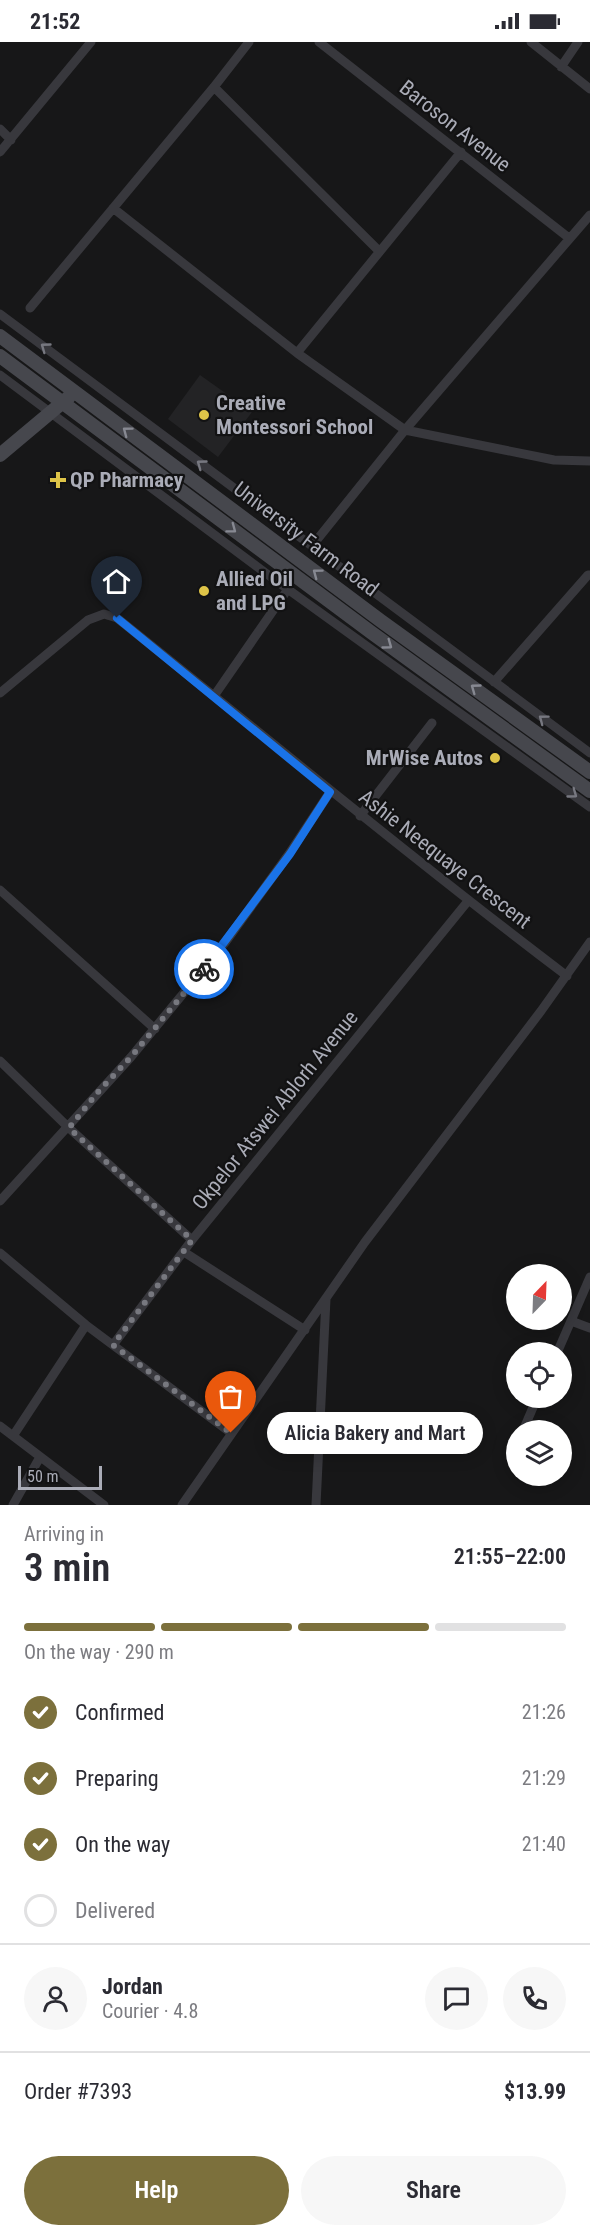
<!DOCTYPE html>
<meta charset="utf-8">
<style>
body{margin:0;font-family:"Roboto Condensed",sans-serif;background:#f7f7f7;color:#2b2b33;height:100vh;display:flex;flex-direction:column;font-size:22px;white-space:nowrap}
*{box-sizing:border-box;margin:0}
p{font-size:20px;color:#7c7c81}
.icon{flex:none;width:33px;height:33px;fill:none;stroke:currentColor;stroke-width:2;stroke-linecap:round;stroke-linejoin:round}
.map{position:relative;height:1463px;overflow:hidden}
.details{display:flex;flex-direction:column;background:#fff;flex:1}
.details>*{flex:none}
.needle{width:39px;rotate:23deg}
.buttons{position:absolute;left:506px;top:1222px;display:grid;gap:12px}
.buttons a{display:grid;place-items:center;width:66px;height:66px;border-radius:50%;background:#fff;box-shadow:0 3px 15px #0003;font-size:30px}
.scale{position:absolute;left:18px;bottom:15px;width:84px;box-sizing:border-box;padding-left:6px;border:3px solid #aaacb7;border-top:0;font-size:16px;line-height:21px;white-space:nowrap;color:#aaacb7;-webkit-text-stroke:4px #121213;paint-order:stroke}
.pin{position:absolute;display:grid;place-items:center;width:51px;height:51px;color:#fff;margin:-62px -26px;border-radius:50% 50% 50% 0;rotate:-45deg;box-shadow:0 0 6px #0007}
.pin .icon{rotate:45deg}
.courier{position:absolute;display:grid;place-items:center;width:60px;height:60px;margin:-30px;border:4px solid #1a73e8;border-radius:50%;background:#fff;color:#222;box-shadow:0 2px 8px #0007}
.bubble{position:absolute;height:42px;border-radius:21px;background:#fff;box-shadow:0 3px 15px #0003;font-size:20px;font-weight:600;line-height:42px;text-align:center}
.summary em{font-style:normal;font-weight:600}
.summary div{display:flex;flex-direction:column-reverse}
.summary{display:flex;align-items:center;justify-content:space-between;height:102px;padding:0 24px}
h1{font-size:39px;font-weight:600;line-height:45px}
.bar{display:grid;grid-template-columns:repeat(4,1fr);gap:9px 6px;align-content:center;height:72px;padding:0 24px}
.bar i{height:8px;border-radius:4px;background:#e1e1e2}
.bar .selected{background:#7c703c}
.bar p{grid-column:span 4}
.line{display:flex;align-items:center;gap:15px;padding:0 24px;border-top:2px solid #e1e1e2}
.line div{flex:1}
.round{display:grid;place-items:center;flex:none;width:63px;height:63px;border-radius:32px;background:#f7f7f7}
ol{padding:0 24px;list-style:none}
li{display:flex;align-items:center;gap:18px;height:66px}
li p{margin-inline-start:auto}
li .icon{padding:6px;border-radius:50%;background:#7c703c;color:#fff;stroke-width:4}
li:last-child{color:#7c7c81}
li i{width:33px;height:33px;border:3px solid #e1e1e2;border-radius:50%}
.cta{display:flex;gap:12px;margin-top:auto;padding:12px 24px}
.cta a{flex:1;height:69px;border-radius:36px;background:#7c703c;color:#fff;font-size:24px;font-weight:600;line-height:69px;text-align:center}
.cta a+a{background:#f7f7f7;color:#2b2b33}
.status{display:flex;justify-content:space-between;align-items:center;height:42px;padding:0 30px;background:#fff;direction:ltr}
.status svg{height:16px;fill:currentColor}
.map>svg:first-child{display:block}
.built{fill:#232325}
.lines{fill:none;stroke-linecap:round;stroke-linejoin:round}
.street{stroke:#38383d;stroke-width:9}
.secondary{stroke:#46474d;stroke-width:14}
.oneway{stroke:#777880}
.oneway2{stroke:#878992}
.done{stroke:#77787f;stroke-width:6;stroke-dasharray:0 10.8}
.route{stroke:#1a73e8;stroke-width:8}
.poi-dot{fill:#dec448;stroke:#121213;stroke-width:2}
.labels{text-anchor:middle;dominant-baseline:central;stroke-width:4.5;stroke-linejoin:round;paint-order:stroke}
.street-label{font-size:21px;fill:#aaacb7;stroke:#121213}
.poi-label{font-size:21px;font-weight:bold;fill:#aaacb7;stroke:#121213;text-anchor:start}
</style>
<div class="status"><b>21:52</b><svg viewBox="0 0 49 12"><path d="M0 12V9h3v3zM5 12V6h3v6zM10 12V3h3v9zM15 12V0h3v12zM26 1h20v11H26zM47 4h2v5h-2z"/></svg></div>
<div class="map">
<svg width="590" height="1463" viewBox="0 0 590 1463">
<rect width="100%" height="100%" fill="#171718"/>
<path class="built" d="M200,333L252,370L218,415L168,377Z"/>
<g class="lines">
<path class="street" d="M319,0L569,196
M531,0L590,47
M561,25L578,0
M214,45L379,209
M0,87L11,98
M0,110L91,0
M113,166L297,311L405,388L554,418L590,419
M30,266L214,45L249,0
M0,272L590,711
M297,311L461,110
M0,333L275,538L590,765
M312,504L405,388L590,173
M494,640L588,533H590
M0,651L88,578L104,572L117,576C267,696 414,818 567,934
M214,654L288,547
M360,774L432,681
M0,848L155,987
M0,1019L69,1086L192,1198
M0,1159L131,1015L224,902L289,812L330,750
M184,1210L305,1288
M0,1211L86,1283L231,1391
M571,1279L590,1286
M113,1303L192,1198L468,859
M557,1311L590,1235
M0,1384L104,1463
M525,1384L537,1356
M13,1394L86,1283
M13,1463L40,1415
M182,1463L365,1200L541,969L590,900
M316,1463L326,1257"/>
<path class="secondary" d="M0,294L381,579L590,730
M0,314L372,591L590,749
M0,413L69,355"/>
</g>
<defs><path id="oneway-chevron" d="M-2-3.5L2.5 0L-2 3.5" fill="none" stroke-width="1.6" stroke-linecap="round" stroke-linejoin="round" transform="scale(1.5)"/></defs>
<g class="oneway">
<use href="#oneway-chevron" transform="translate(45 305) rotate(-144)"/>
<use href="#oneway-chevron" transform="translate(201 422) rotate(-144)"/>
<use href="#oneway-chevron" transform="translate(543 677) rotate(-143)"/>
<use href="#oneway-chevron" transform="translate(573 752) rotate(36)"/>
</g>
<g class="oneway2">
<use href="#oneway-chevron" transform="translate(127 389) rotate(-143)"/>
<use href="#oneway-chevron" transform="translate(232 487) rotate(37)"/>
<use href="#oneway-chevron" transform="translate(317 531) rotate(-143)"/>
<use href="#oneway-chevron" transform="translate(388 603) rotate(36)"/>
<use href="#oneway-chevron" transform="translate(475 646) rotate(-144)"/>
</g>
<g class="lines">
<path class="done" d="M204,927L131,1015L98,1050L69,1086L192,1198L113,1303L231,1391"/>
<path class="route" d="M117,576L330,750L290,812L204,927"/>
</g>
<g class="poi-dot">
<circle cx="204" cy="373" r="6"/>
<path d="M55 429h6v6h6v6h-6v6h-6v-6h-6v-6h6z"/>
<circle cx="204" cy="549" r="6"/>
<circle cx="495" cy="716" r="6"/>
</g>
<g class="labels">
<g class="street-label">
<text transform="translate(455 84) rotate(38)">Baroson Avenue</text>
<text transform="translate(306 497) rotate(37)">University Farm Road</text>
<text transform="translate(445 817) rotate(38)">Ashie Neequaye Crescent</text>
<text transform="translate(275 1068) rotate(-51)">Okpelor Atswei Ablorh Avenue</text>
</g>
<g class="poi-label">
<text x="216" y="361">Creative<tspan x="216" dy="24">Montessori School</tspan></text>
<text x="70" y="438">QP Pharmacy</text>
<text x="216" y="537">Allied Oil<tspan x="216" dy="24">and LPG</tspan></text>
<text x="483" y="716" text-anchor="end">MrWise Autos</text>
</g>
</g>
</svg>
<div class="buttons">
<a><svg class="needle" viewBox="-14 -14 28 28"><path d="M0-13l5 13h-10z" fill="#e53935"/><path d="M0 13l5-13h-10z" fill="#7c7c81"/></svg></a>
<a><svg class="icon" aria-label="locate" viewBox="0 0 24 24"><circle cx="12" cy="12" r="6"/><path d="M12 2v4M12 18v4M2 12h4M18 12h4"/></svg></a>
<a><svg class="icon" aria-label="layers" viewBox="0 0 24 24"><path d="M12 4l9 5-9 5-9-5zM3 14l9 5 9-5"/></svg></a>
</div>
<div class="scale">50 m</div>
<div class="pin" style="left:231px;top:1391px;background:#ea580c"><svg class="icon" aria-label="bag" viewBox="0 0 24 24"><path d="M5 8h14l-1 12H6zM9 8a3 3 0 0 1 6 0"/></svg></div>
<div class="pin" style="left:117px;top:576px;background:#1f2937"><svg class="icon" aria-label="home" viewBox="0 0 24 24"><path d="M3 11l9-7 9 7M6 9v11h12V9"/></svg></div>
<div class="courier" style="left:204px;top:927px"><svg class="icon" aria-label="bike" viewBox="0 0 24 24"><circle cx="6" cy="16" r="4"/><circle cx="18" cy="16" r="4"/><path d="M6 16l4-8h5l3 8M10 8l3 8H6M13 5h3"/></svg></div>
<div class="bubble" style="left:267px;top:1370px;width:216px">Alicia Bakery and Mart</div>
</div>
<section class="details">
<div class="summary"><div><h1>3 min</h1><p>Arriving in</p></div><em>21:55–22:00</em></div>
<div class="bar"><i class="selected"></i><i class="selected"></i><i class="selected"></i><i></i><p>On the way · 290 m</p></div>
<ol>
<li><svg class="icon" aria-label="check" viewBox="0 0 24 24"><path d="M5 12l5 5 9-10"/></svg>Confirmed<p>21:26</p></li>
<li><svg class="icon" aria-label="check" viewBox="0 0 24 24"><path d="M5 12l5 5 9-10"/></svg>Preparing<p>21:29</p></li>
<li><svg class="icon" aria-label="check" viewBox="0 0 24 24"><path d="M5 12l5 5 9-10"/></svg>On the way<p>21:40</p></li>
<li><i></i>Delivered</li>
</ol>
<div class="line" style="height:108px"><a class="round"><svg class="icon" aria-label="person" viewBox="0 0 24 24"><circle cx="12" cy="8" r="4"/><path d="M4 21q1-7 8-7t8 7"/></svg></a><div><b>Jordan</b><p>Courier · 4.8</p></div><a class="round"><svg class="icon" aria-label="chat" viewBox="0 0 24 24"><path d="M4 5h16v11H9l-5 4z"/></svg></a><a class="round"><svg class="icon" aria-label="phone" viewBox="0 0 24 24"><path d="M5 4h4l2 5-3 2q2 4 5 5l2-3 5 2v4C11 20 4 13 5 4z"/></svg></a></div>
<div class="line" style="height:78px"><div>Order #7393</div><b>$13.99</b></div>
<div class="cta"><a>Help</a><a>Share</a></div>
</section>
